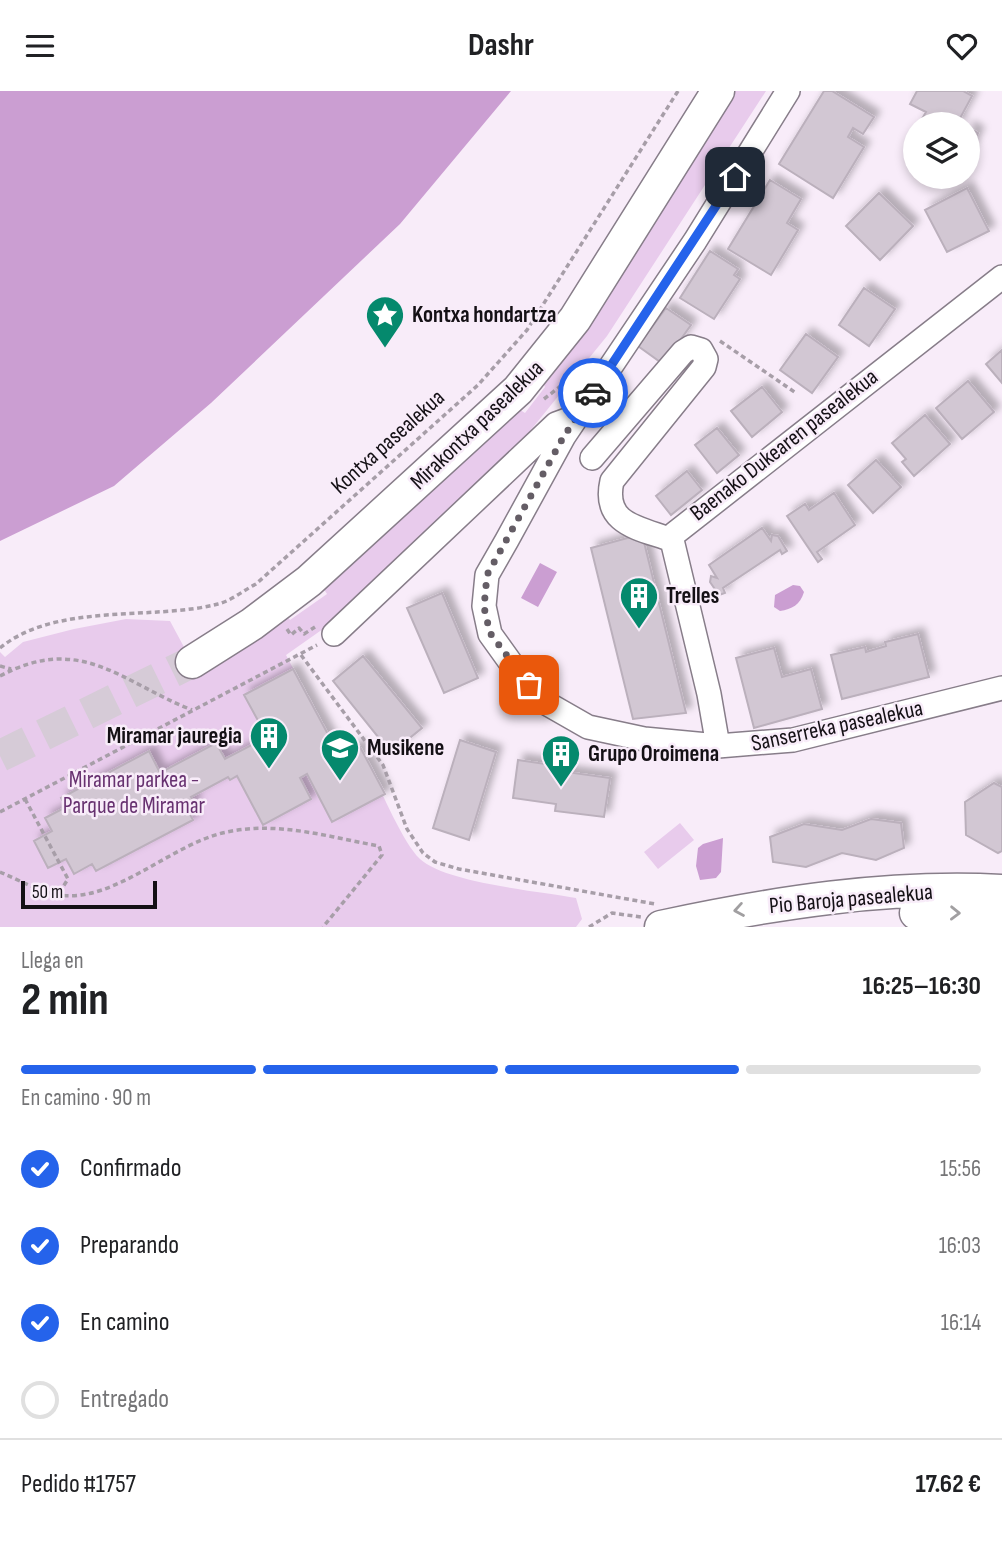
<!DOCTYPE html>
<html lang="es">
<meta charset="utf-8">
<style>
body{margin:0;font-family:"Sofia Sans Condensed",sans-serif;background:#f2f2f2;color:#202124;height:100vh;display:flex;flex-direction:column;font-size:26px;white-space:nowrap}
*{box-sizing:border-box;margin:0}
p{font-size:23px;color:#757577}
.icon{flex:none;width:38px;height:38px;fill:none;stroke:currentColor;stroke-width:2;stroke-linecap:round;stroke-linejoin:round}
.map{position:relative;height:836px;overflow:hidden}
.drawer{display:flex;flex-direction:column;background:#fff;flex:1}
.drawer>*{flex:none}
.fabs{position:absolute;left:903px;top:21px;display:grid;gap:14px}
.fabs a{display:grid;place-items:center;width:77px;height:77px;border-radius:50%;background:#fff;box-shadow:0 4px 10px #0003;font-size:35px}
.scale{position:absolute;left:21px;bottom:18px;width:136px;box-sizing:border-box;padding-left:7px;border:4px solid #141015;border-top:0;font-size:19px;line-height:24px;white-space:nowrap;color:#141015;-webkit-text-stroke:5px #f8ecf9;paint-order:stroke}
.pin{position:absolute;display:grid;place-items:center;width:60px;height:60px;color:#fff;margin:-30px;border-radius:14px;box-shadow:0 4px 10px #0006}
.courier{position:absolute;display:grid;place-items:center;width:70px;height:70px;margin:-35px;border:5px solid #2563eb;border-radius:50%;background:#fff;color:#222;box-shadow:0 2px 9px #0007}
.headline em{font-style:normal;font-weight:700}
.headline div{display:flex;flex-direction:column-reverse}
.headline{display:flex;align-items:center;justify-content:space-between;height:119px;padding:0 21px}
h1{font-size:46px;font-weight:700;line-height:52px}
.bar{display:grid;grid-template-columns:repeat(4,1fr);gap:10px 7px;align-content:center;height:84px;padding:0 21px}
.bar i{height:9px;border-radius:5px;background:#e0e0e0}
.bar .active{background:#2563eb}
.bar p{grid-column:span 4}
.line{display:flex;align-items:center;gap:18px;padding:0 21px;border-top:2px solid #e0e0e0}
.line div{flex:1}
ol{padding:0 21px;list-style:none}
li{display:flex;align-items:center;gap:21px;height:77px}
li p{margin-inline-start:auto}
li .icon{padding:7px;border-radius:50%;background:#2563eb;color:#fff;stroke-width:4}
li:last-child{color:#757577}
li i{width:38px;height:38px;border:4px solid #e0e0e0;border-radius:50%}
header{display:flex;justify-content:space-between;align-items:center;height:91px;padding:0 21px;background:#fff;font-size:32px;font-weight:700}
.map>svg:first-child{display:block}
.green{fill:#e8cbec}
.water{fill:#cb9ed2}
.building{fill:#d2c7d3;stroke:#bbb0bc;stroke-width:2;filter:url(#shadow)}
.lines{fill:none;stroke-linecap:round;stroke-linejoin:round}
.secondary-tunnel{stroke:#d6cbd7;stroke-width:32;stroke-dasharray:32 16;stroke-linecap:butt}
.street-casing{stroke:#877d89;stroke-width:26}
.secondary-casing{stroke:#877d89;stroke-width:35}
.path{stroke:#a79ea8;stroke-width:3.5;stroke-dasharray:5 3.5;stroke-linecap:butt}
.street{stroke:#fff;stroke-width:23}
.secondary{stroke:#fff;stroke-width:32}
.oneway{stroke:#a19fa1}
.done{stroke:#645d65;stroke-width:7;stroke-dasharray:0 12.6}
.route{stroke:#2563eb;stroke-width:9}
.labels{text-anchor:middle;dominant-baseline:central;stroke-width:5;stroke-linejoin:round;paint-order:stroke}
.poi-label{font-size:23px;font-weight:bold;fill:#141015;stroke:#f8ecf9;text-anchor:start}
.street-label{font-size:23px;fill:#141015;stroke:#f8ecf9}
.park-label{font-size:23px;fill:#673170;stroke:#f8ecf9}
</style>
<header><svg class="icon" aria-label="menu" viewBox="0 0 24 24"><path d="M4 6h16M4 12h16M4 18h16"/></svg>Dashr<svg class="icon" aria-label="heart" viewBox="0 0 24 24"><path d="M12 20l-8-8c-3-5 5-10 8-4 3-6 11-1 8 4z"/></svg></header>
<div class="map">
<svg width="1002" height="836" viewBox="0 0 1002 836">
<defs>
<filter id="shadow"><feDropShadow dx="6" dy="-6" stdDeviation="3.5" flood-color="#0004"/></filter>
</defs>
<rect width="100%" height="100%" fill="#f8ecf9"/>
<path class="green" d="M734,0H766L607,245L517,356L340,526L286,564L339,664L359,654C374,682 400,749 420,768C446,792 539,800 576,807L582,828L576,836H0V561L5,566L23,551L74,538L126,528L170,530L199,584L284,521L290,529L327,503L322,495L517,317L525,322L545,296L542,290L604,205Z
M680,732L694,749L658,778L644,761Z"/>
<path class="water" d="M0,0H511L400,133L211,312L114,395L0,450Z
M540,472L557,481L538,516L521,507Z
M793,494L800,495L804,501C800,514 792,518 780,520L774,516L775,504Z
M723,747L721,781L716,787L700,789L696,775L698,757L703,753Z"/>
<path class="building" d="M824,0H832L874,26L863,43L853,37L848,46L864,56L833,107L779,73Z
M917,0H963L972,5L958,31L962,33H919L926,21L910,13Z
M968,36L978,42L968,61Z
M770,89L801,108L787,132L798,139L771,184L728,158Z
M967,97L989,140L947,161L925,119Z
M879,102L913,135L880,169L846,135Z
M710,160L738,178L734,184L740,188L714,228L680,207Z
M864,197L895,218L869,255L839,234Z
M666,217L691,234L663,273L638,255Z
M806,243L838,266L812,302L780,279Z
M1002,259V292L986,273Z
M968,290L994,321L962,348L936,317Z
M762,296L782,321L752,346L731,320Z
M925,324L950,353L914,385L902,371L906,368L892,352Z
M717,337L739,364L717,382L695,354Z
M876,369L901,396L873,422L848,394Z
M687,380L702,399L671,424L656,405Z
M834,402L855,434L817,461L822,468L818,471L787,425L805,413L809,419Z
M762,437L771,450L772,444L778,445L787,460L782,463L780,459L723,497L725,502L719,504L710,491L711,485L717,487L709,474Z
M642,443L686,622L633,628L591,457Z
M442,502L478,587L444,602L407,517Z
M918,543L929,586L842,608L831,564L865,556L866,561L886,555L885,551Z
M774,557L782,586L811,578L822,618L754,637L736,567Z
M363,565L422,637L391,662L333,590Z
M293,578L339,664L359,654L385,703L332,731L307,683L300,687L311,708L263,734L237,685L230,689L228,686L191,706L195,713L187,718L193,729L96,780L92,773L74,783L66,768L48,777L34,750L52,740L45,727L66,716L61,707L149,660L160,682L216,652L225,668L267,646L244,604Z
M460,649L496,661L469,749L433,737Z
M518,669L566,676V681L610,687L604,726L555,720L556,713L513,707Z
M994,692L1002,696V760L998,762L966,744L965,711Z
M871,728L901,732L904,757L876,769L842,762L806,776L773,771L770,746L804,733L842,739Z"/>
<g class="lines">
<path class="secondary-tunnel" d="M0,665L192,571"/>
<g class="street-casing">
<path id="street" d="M788,0L695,150L564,345L507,449L487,484L484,515L490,543L513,575L546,612L588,636L644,648L718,655L793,649L1002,597
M592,367L683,261L691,256L701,259L706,268L704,276L612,390C602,434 640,437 672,449
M334,543L556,333L575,326
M718,655L709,603L672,449L674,443L1002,186"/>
</g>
<g class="secondary-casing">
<path id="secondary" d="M192,571L252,533L309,490L518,299L575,228L718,0
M916,822L1002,824
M661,836C773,812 887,794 1002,800"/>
</g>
<path class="path" d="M720,250L796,302
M544,308L580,280L583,282
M287,538L291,544L299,537L304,543L315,536
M0,557C56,511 152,530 218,513C231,510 244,499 256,493L478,294L527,239L678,0
M301,564L383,674L407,738L423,762L435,771L459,778L655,813
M0,575L11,578
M0,585C81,542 121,591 192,619
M25,708L68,788L59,802
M0,721L317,554
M0,781C19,789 40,801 60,804C115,812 172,752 227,741C278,730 329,746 379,755L382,764L323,836
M589,836L612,822L641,826"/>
<use href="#street" class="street"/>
<use href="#secondary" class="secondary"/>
</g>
<defs><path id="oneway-chevron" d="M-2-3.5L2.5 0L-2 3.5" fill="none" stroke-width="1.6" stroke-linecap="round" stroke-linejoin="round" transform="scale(1.75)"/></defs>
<g class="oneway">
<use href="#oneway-chevron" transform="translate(739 819) rotate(170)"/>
<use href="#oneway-chevron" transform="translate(955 822) rotate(1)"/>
</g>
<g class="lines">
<path class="done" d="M529,594L490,542L484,516L487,484L564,345L593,302"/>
<path class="route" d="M593,302L735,86"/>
</g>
<defs>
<g id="sight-pin" transform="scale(2.0125)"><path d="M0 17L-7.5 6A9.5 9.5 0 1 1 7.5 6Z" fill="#05896d" stroke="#f8ecf9"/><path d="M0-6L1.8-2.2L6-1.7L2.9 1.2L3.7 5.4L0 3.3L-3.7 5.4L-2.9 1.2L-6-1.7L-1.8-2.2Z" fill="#fff"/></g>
<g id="building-pin" transform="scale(2.0125)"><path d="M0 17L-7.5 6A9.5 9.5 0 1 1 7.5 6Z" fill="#05896d" stroke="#f8ecf9"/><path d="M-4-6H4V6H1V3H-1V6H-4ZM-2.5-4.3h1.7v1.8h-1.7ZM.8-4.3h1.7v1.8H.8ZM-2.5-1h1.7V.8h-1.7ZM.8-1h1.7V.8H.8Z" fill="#fff"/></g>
<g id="university-pin" transform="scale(2.0125)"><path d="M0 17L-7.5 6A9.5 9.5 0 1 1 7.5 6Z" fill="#05896d" stroke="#f8ecf9"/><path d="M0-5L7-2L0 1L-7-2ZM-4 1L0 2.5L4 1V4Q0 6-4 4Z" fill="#fff"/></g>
</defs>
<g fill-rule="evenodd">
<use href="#sight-pin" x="385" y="224"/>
<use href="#building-pin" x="639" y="505"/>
<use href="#building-pin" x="269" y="645"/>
<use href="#university-pin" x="340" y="657"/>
<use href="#building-pin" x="561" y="663"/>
</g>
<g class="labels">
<g class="poi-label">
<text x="412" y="224">Kontxa hondartza</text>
<text x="666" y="505">Trelles</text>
<text x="242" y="645" text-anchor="end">Miramar jauregia</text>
<text x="367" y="657">Musikene</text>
<text x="588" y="663">Grupo Oroimena</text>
</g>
<g class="street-label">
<text transform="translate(477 334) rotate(-44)">Mirakontxa pasealekua</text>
<text transform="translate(388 351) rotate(-42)">Kontxa pasealekua</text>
<text transform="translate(784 354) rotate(-38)">Baenako Dukearen pasealekua</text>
<text transform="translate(837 635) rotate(-12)">Sanserreka pasealekua</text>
<text transform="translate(851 808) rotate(-5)">Pio Baroja pasealekua</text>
</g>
<g class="park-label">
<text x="134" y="689">Miramar parkea -<tspan x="134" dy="26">Parque de Miramar</tspan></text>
</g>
</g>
</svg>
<div class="fabs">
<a><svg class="icon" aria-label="layers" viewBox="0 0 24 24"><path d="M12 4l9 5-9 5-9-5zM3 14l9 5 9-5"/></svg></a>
</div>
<div class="scale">50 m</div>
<div class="pin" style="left:529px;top:594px;background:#ea580c"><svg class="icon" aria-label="bag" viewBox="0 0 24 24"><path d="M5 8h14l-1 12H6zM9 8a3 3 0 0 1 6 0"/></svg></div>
<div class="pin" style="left:735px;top:86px;background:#1f2937"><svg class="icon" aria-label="home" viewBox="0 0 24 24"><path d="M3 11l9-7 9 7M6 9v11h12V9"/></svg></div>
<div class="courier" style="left:593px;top:302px"><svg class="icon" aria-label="car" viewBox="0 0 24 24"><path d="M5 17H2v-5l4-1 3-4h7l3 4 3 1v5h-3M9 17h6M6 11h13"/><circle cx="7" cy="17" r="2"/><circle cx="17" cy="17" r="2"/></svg></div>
</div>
<section class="drawer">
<div class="headline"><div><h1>2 min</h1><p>Llega en</p></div><em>16:25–16:30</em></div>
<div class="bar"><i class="active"></i><i class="active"></i><i class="active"></i><i></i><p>En camino · 90 m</p></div>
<ol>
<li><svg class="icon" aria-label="check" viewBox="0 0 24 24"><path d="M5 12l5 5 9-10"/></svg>Confirmado<p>15:56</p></li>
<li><svg class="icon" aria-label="check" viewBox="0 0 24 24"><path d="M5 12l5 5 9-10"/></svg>Preparando<p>16:03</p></li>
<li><svg class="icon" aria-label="check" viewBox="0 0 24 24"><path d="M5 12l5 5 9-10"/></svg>En camino<p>16:14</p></li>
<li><i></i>Entregado</li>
</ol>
<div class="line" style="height:91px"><div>Pedido #1757</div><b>17.62 €</b></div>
</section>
